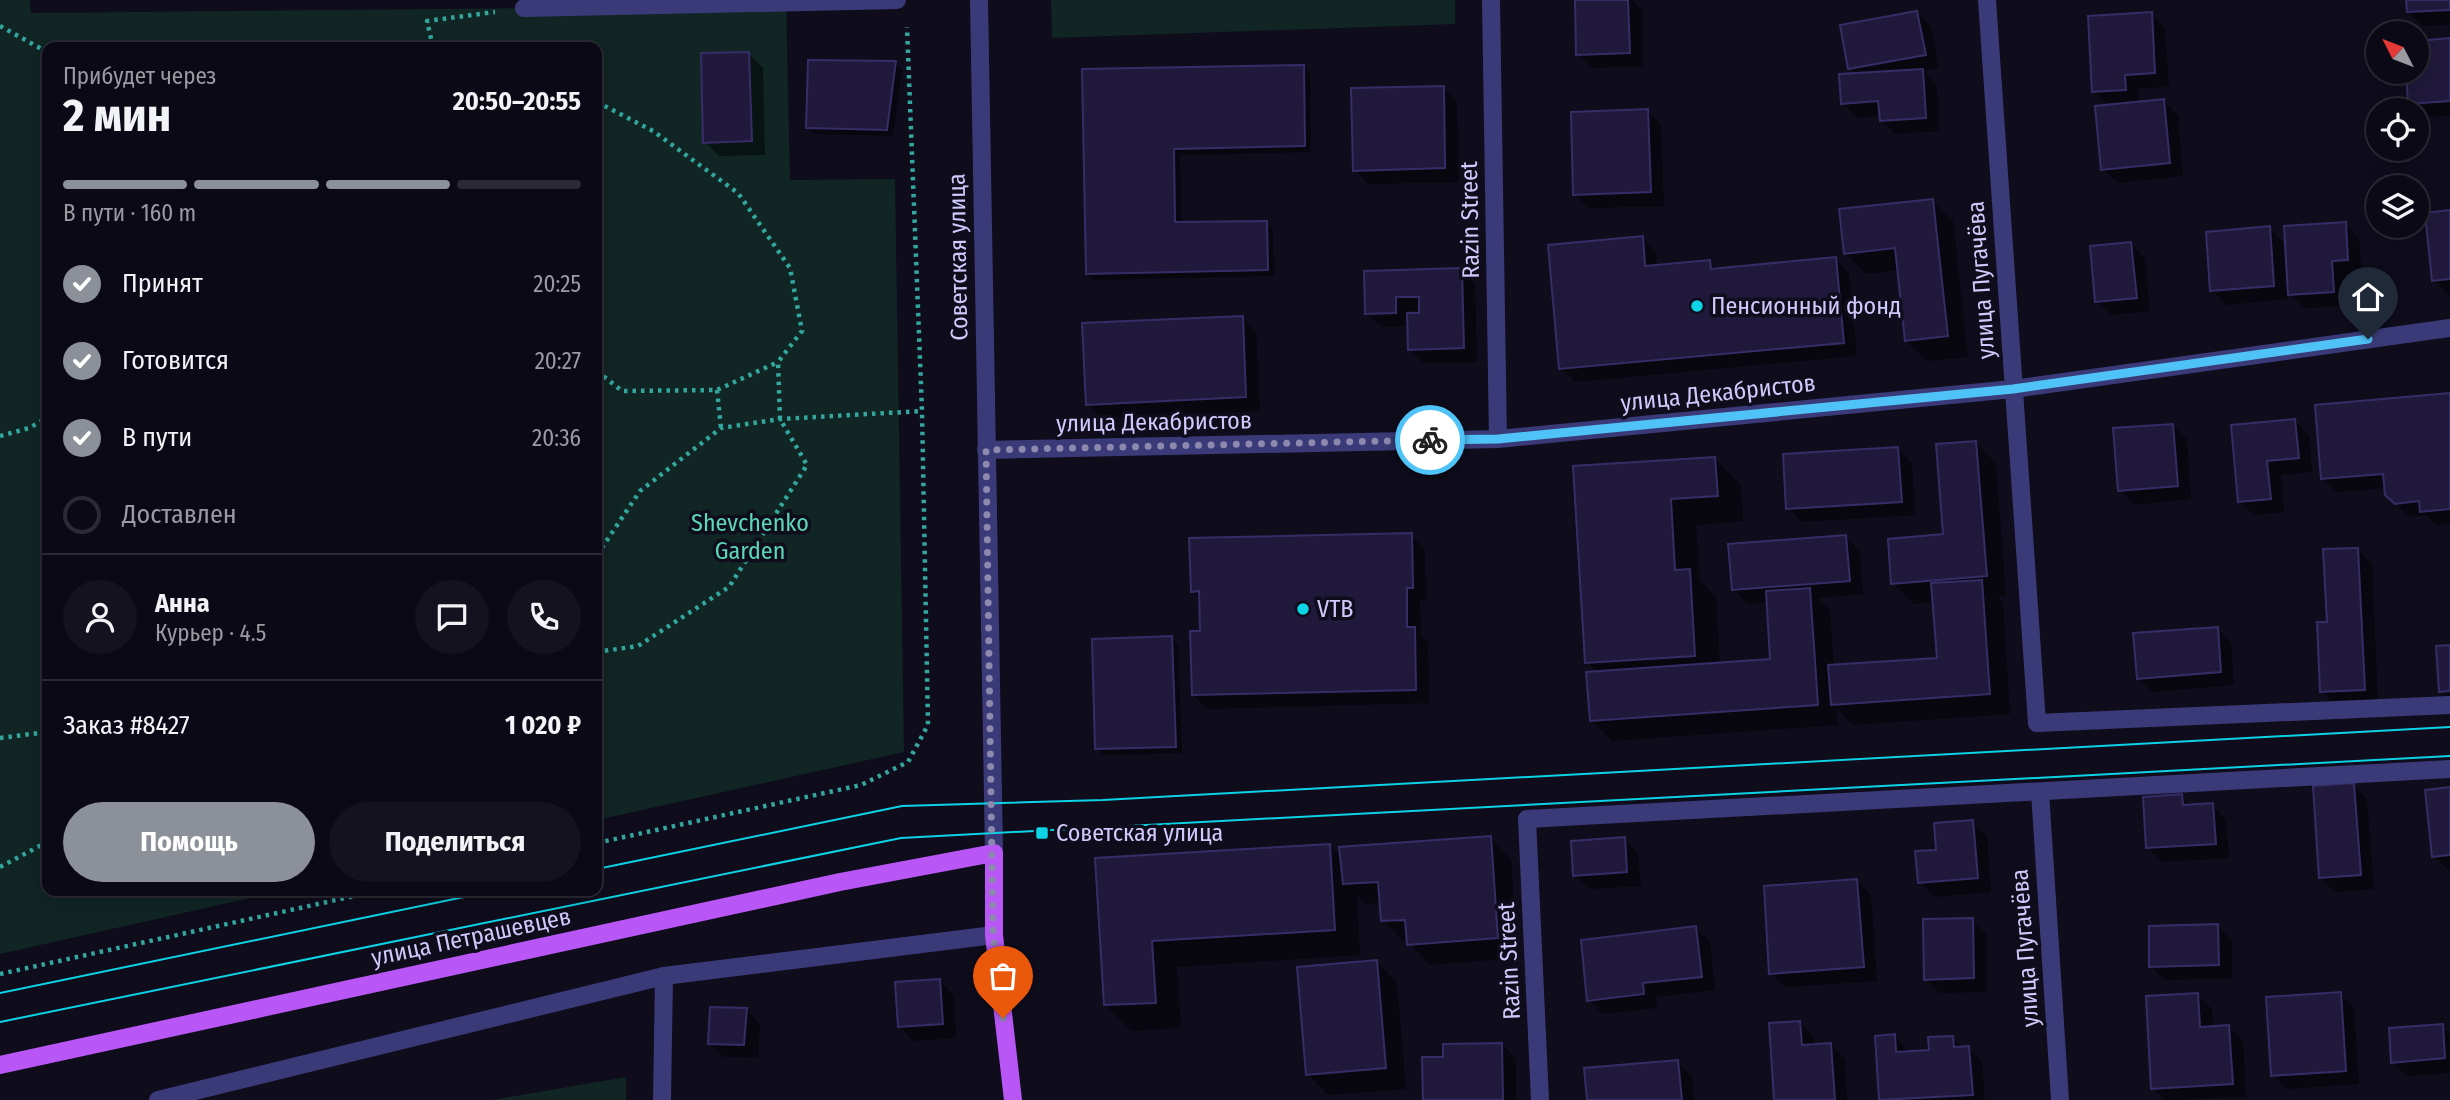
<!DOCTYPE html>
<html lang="ru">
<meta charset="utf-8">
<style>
body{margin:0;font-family:"Fira Sans Condensed",sans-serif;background:#14121e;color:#f1f3f6;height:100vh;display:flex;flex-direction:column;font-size:26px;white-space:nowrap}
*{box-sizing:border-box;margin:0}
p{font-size:23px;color:#9a9aa0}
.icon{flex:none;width:38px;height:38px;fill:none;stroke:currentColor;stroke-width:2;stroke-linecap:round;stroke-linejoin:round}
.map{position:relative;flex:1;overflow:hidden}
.drawer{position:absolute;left:42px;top:42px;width:560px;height:854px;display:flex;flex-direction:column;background:#0b0915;border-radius:14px;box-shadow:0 4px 18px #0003,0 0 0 2px #2b2a34}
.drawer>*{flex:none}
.needle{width:46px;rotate:312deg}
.controls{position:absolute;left:2366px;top:21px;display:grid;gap:14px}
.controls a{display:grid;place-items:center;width:63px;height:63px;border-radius:50%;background:#0b0915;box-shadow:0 4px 18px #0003,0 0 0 2px #2b2a34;font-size:35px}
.pin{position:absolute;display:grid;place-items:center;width:60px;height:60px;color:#fff;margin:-72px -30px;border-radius:50% 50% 50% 0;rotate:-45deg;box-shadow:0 0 7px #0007}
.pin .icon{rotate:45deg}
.courier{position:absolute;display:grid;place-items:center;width:70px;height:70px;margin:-35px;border:5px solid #4fc3f7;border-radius:50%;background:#fff;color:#222;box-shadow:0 2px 9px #0007}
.overview em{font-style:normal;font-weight:700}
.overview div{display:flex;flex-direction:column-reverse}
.overview{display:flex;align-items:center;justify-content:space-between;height:119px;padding:0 21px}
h1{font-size:46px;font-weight:700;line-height:52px}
.bar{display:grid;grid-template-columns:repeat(4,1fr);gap:10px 7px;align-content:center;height:84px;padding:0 21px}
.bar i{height:9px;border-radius:5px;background:#2b2a34}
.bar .active{background:#8c9099}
.bar p{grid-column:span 4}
.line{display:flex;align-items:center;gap:18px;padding:0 21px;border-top:2px solid #2b2a34}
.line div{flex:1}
.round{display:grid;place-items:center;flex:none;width:74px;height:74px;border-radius:37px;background:#14121e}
ol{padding:0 21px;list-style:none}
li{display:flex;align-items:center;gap:21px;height:77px}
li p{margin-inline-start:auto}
li .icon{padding:7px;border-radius:50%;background:#8c9099;color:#fff;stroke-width:4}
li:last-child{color:#9a9aa0}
li i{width:38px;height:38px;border:4px solid #2b2a34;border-radius:50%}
.button{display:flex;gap:14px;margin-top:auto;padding:14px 21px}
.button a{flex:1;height:80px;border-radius:42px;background:#8c9099;color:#fff;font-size:28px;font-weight:700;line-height:80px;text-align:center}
.button a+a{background:#14121e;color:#f1f3f6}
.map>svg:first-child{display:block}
.green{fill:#102524}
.shadow{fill:#0007;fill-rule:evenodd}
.building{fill:#20193b;stroke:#372d66;stroke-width:2}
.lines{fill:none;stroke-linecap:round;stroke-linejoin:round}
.path{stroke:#33a79e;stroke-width:4.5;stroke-dasharray:3.5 5;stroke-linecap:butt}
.service{stroke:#3b3a78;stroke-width:18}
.minor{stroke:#3b3a78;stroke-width:18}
.tertiary{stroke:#3b3a78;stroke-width:18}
.primary{stroke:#b857f6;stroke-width:18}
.tram{stroke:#0cd3e5;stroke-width:2}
.done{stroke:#8c88ae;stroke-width:7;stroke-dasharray:0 12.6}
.route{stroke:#4fc3f7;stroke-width:9}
.poi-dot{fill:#0cd3e5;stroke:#0f0c1c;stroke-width:2.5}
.labels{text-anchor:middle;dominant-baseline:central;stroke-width:7;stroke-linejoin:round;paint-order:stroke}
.street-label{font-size:24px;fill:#cfcafc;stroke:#0f0c1c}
.poi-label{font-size:24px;fill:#cfcafc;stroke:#0f0c1c;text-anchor:start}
.park-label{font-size:24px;fill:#5bd7b6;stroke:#0f0c1c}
</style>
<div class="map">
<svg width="2450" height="1100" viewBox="0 0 2450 1100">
<rect width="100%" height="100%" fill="#0f0c1c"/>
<path class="green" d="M0,0H30L31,13L523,8L786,1L790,180L895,179L904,752L597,820V47H47V891H282L0,954Z
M1051,0H1455V24L1052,38Z
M626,1077V1100H492Z"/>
<path class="shadow" d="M1576,0H1632L1642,10L1643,66L1592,68L1578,54Z
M2408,0H2450V25L2423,26L2408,12Z
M1917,12L1931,27L1939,68L1923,71L1937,85L1939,131L1895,134L1881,120V116L1857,118L1843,103L1857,75L1850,68Z
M2151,14L2165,28L2169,87L2139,88V103L2164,101L2178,115L2183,176L2117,183L2103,169L2109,106L2094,91Z
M2450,40V115L2424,118L2410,103L2407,72H2417V43Z
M749,54L763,68L765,155L719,156L705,142Z
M895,63L902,70L893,136L814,134L808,128Z
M1303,66L1310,73L1311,152L1180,155L1181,224L1267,223L1273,229L1274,276L1094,280L1087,273L1083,71Z
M1443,87L1457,102L1459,182L1369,184L1355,170Z
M1647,111L1661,125L1664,206L1589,208L1575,194Z
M1932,201L1953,221L1968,357L1927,361L1906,341L1899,270L1866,274L1845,254Z
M2450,212V294L2448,295L2434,280Z
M2345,224L2359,238L2362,274L2345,275L2347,306L2304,308L2287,291V299L2226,305L2212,290L2269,228L2283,242L2286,277Z
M1642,238L1656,252L1657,267L1709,262L1717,270L1835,259L1849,273L1857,356L1575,382L1561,368Z
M2131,244L2145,258L2150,311L2111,315L2097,301Z
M1461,270L1475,284L1477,362L1424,363L1409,349V326L1381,327L1367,313L1366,273ZM1406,311H1421V314H1406Z
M1242,317L1256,332L1260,411L1102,418L1087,404Z
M2450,395V524L2436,525L2426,515L2410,517L2386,494V488L2337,492L2323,478Z
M2295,421L2309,435L2312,472L2281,475L2284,512L2254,515L2240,501L2233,427Z
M2173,425L2187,440L2191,499L2134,505L2120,490Z
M1975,442L1996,463L2006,596L1997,597L2003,602L2010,714L1853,725L1837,709L1838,725L1612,741L1591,720L1598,673L1587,662L1575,468L1715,459L1741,485L1743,521L1696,525L1700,580L1716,597L1720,664L1772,661L1768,602L1748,604L1733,589L1845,536L1860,551L1863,594L1818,598L1830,610L1834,667L1938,659L1934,602L1914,604L1893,583L1945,536Z
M1898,449L1912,463L1915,515L1802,522L1788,508Z
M1411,535L1425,549L1426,601H1420L1421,635L1428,642L1429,703L1207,709L1193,695L1202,633L1201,600L1193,591Z
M2358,550L2372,564L2378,703L2336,705L2322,691L2329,623Z
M2217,628L2231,643L2234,685L2153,692L2139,678Z
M1171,638L1178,645L1182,753L1104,755L1097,749Z
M2450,646V701L2441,691Z
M2353,785L2367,799L2374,889L2335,892L2321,878Z
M2450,789V870H2448L2434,856Z
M2181,796L2192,806L2212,805L2226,819L2229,858L2162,862L2148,848Z
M1972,822L1987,836L1991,892L1934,897L1920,882L1937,851Z
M1490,838L1511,859L1518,958L1429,965L1408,941H1403L1383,920L1381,903L1365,904L1357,896L1360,955L1177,967L1181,1028L1132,1031L1106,1005L1097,860L1329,845L1342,858ZM1399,918L1414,921L1399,922Z
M1624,839L1638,853L1641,886L1589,889L1575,875Z
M1857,881L1871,895L1877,981L1785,987L1771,973Z
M1972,920L1986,934L1987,992L1940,993L1926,979Z
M2218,926L2232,940V978L2165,980L2151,966Z
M1696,928L1710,942L1715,990L1656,997L1657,1008L1603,1014L1589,1000Z
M1377,962L1397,982L1406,1089L1328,1095L1307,1074Z
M939,980L954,995L956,1038L914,1041L900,1027Z
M2340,994L2354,1008L2359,1084L2287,1089L2273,1075Z
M2197,995L2212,1009L2213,1028L2229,1027L2243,1041L2246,1097L2165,1100L2153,1088Z
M746,1010L760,1024L758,1058L724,1057L710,1043Z
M1800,1022L1814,1037V1046L1831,1045L1845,1059L1847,1100H1776Z
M2442,1026L2450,1033V1073L2407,1076L2393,1062Z
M1895,1036L1909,1053L1930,1052L1952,1038L1963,1048H1968L1982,1062L1985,1100H1880L1876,1037Z
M1502,1044L1516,1059V1100H1425Z
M1677,1062L1692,1076L1694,1100H1588Z"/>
<path class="building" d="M1575,0H1628L1630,53L1576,55Z
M2406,0H2450V10L2407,12Z
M1917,11L1926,55L1848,69L1840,25Z
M2152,12L2155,73L2125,75L2126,90L2092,92L2088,16Z
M2450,38V101L2408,104L2406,72H2417V41Z
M749,52L752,141L703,143L701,53Z
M808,60L896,61L887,130L806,128Z
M1304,65L1305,146L1174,149L1175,222L1267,221L1268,270L1086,274L1082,69Z
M1923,69L1926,118L1880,121L1878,101L1841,104L1839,74Z
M1444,86L1445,168L1353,171L1351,88Z
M2164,99L2170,163L2101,170L2095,106Z
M1648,109L1651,192L1573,195L1571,112Z
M1933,199L1948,336L1905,341L1895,248L1844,254L1839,209Z
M2450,210V279L2432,281L2425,213Z
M2346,222L2348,260L2332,261L2334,292L2288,295L2284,226Z
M2270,226L2274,286L2210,291L2206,232Z
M1643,236L1645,266L1710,260L1711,269L1836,257L1844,343L1559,369L1548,245Z
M2131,242L2137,298L2095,302L2090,246Z
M1462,268L1464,348L1408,350L1407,313H1419V297H1396V313L1365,314L1364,271Z
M1243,316L1246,397L1086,405L1082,323Z
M2450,393V509L2420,512L2419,501L2395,504L2385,495L2383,474L2321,479L2315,405Z
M2295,419L2299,458L2267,461L2271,499L2238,502L2231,425Z
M2173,424L2178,486L2118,491L2113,428Z
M1976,441L1987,576L1891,584L1888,539L1943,534L1936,444Z
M1898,447L1902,502L1786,509L1783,454Z
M1715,457L1718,496L1671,499L1675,570L1690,569L1695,656L1585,663L1573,466Z
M1412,533L1413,588H1407V627H1415L1416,690L1192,695L1190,631H1200L1199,591L1191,592L1189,538Z
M1846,535L1850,581L1732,590L1728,544Z
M2358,548L2365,690L2320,692L2317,622H2327L2323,549Z
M1982,580L1990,694L1831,705L1828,665L1937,658L1931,583Z
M1810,588L1818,705L1590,721L1586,672L1770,659L1766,591Z
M2218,627L2221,672L2137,679L2133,633Z
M1172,636L1176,747L1095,749L1092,639Z
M2450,645V691L2439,692L2436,646Z
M2354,783L2361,875L2319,878L2313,786Z
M2450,787V855L2432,857L2425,790Z
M2182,794L2183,805L2213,803L2216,844L2146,848L2143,797Z
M1973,820L1978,878L1918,883L1915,851L1936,850L1934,823Z
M1491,836L1498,938L1407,945L1405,920L1381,921L1378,882L1343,884L1339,847Z
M1625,837L1627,872L1573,876L1571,841Z
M1330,844L1335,930L1152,941L1156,1003L1104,1005L1095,858Z
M1857,879L1864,967L1769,974L1764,886Z
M1973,918L1974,978L1924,980L1923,919Z
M2218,924L2219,965L2149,967V926Z
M1696,926L1702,977L1643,983L1644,994L1587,1001L1581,940Z
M1377,960L1386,1068L1306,1075L1297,967Z
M940,979L943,1024L898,1027L895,982Z
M2341,992L2346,1071L2271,1076L2266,997Z
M2198,993L2200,1027L2229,1025L2233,1084L2151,1089L2146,996Z
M710,1007L747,1008L744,1045L708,1044Z
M1800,1021L1802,1045L1831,1043L1835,1100H1774L1769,1023Z
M2443,1024L2445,1058L2391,1063L2389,1028Z
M1895,1034L1896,1052L1929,1050L1928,1037L1953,1036L1954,1047L1969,1046L1973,1095L1879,1100L1875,1036Z
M1502,1043L1503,1100H1423L1422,1057H1443V1044Z
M1678,1060L1682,1100H1587L1584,1068Z"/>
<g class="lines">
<path class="path" d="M0,26L47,52
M433,47L427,21L495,12
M597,102L653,131L738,193L790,268L802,331L778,362L780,419L807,465L729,587L638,646L597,652
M597,371L622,391L717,390L778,362
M717,390L721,428
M0,436L29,428L47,418
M597,555L640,491L721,428L780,419L922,411
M0,738L47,732
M597,843L861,785L908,762L928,725L922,411L907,27
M0,867L47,842
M0,974L377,891"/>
<path class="service" d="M524,8L897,0
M2037,723L2450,705
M1527,819L2450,769
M158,1100L664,976L994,935"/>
<path class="minor" d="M1491,0L1498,439
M1987,0L2037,723
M986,450L1498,439L2013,389L2450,328
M2040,792L2060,1100
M1527,819L1540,1100
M662,1100L664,976"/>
<path class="tertiary" d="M979,0L994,853"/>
<path class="primary" d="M0,1065L840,882L994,853V935L1013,1100"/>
<path class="tram" d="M597,869L902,806L1103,800L2450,727
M0,993L493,891
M0,1022L901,838L2450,756"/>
</g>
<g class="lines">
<path class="done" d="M1003,1018L993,935L986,450L1430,440"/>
<path class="route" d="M1430,440L1498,439L2013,389L2368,339"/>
</g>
<g class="poi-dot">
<circle cx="1697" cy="306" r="7"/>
<circle cx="1303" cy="609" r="7"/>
<rect x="1035" y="826" width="14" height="14" rx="3.5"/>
</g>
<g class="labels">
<g class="street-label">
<text transform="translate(1470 220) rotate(-91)">Razin Street</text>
<text transform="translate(958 257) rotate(-91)">Советская улица</text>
<text transform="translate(1981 280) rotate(-94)">улица Пугачёва</text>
<text transform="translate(1718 393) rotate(-6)">улица Декабристов</text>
<text transform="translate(1154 422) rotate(-1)">улица Декабристов</text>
<text transform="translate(471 937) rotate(-12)">улица Петрашевцев</text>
<text transform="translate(2025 948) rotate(-94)">улица Пугачёва</text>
<text transform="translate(1509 961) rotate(-93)">Razin Street</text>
</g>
<g class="poi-label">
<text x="1711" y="306">Пенсионный фонд</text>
<text x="1317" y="609">VTB</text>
<text x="1056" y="833">Советская улица</text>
</g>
<g class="park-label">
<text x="750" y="523">Shevchenko<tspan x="750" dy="28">Garden</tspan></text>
</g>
</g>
</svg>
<div class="controls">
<a><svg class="needle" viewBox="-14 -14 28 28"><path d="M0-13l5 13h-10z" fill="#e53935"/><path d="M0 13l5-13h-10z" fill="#9a9aa0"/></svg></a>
<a><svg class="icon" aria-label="locate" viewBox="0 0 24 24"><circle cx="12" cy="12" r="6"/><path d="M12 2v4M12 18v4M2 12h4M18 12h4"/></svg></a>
<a><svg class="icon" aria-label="layers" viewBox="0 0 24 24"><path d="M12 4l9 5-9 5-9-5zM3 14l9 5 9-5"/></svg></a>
</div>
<div class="pin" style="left:1003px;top:1018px;background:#ea580c"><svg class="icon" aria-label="bag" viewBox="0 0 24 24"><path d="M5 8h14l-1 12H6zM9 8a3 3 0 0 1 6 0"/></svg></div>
<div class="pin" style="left:2368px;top:339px;background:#1f2937"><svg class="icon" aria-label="home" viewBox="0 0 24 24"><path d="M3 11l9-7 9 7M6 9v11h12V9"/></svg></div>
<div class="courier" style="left:1430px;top:440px"><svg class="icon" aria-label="bike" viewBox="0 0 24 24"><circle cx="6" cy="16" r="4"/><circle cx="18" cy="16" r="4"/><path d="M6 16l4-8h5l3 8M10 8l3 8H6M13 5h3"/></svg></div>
<section class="drawer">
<div class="overview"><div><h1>2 мин</h1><p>Прибудет через</p></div><em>20:50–20:55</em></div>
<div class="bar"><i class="active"></i><i class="active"></i><i class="active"></i><i></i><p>В пути · 160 m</p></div>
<ol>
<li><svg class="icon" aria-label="check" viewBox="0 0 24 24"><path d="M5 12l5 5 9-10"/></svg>Принят<p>20:25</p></li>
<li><svg class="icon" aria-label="check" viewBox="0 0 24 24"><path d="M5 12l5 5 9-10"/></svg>Готовится<p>20:27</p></li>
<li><svg class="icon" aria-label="check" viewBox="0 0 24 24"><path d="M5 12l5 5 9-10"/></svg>В пути<p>20:36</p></li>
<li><i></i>Доставлен</li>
</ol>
<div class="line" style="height:126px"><a class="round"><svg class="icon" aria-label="person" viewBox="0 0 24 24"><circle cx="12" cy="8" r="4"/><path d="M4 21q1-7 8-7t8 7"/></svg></a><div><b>Анна</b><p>Курьер · 4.5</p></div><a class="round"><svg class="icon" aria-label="chat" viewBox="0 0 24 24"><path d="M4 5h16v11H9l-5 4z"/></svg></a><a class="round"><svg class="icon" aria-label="phone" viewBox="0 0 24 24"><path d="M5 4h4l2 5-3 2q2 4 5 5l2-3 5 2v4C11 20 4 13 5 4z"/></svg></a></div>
<div class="line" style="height:91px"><div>Заказ #8427</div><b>1 020 ₽</b></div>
<div class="button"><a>Помощь</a><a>Поделиться</a></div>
</section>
</div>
